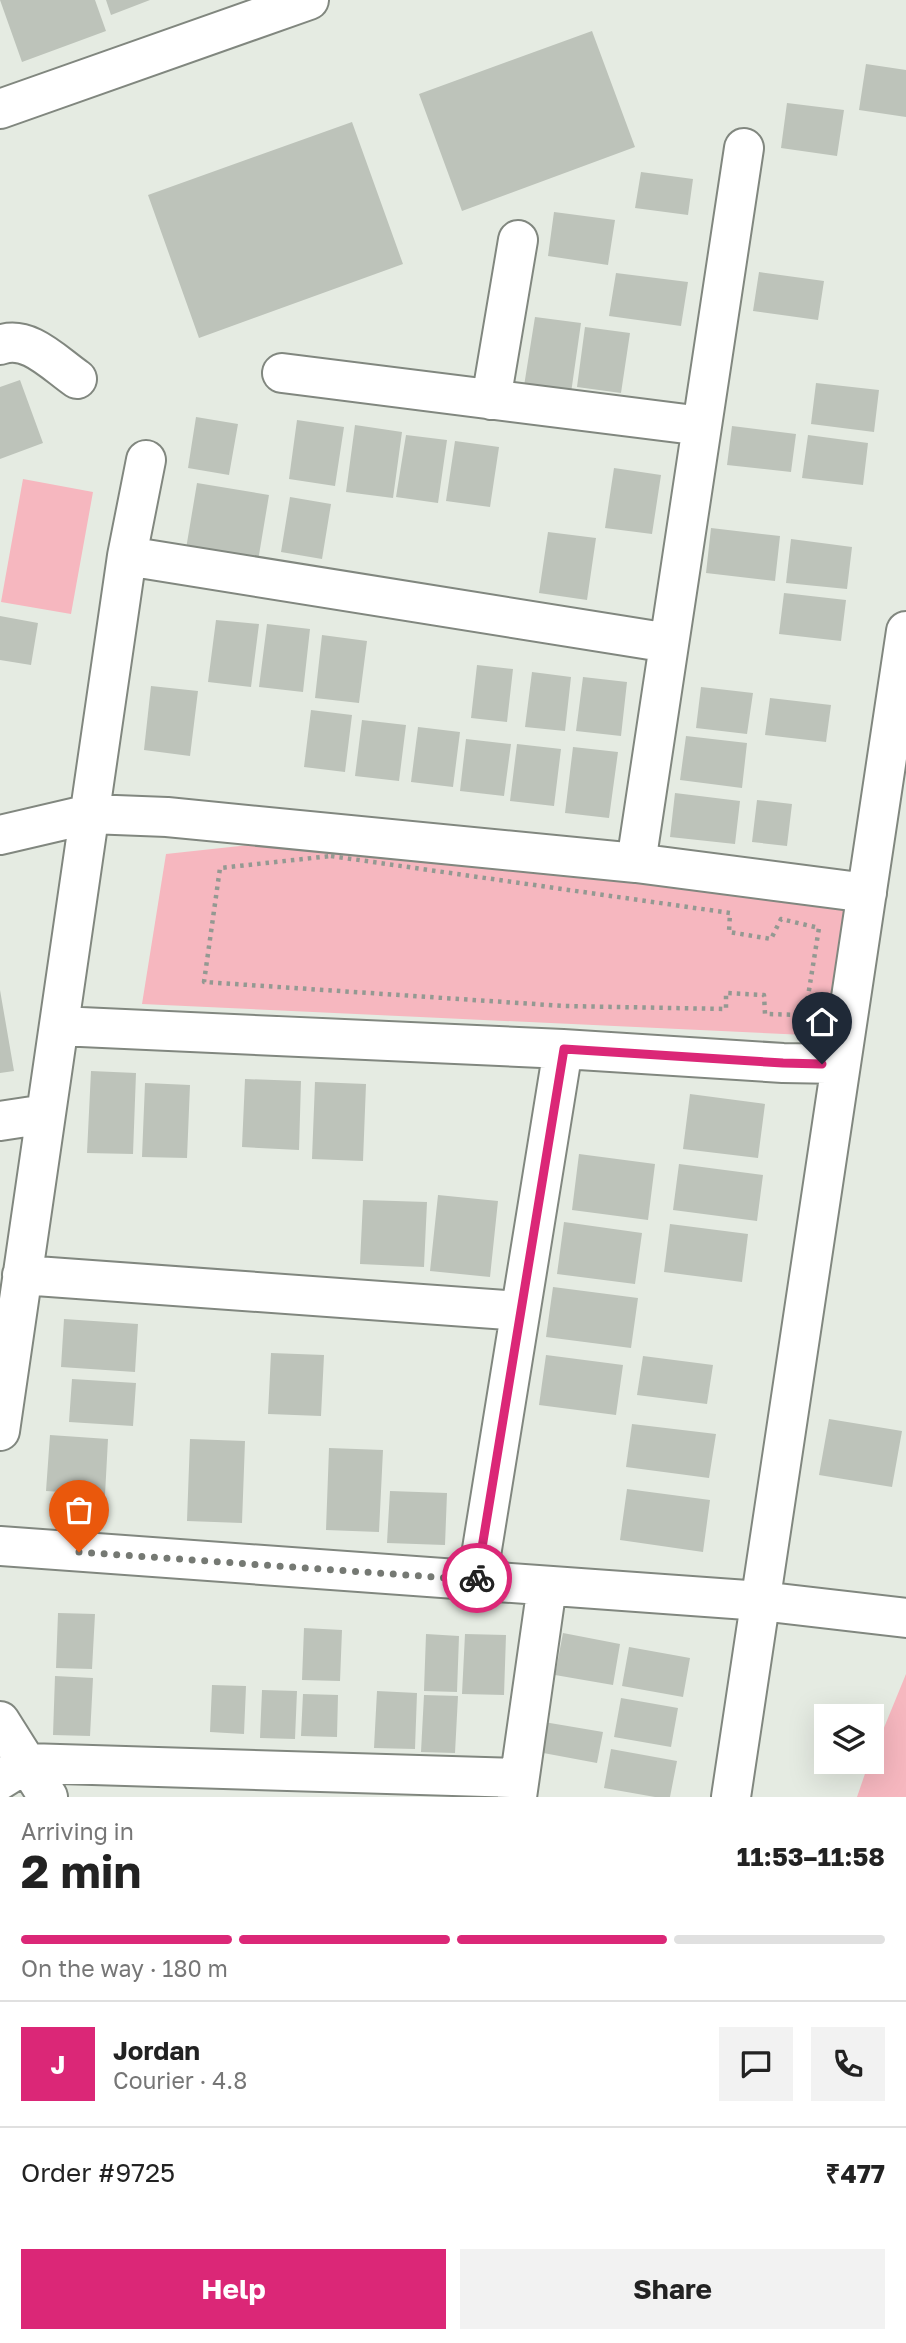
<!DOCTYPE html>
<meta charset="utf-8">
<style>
body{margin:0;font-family:"Golos Text",sans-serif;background:#f2f2f2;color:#222;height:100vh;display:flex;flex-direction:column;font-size:26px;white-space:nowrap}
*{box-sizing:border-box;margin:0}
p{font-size:23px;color:#767676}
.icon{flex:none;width:38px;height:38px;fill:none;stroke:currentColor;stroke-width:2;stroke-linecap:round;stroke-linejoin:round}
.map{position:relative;height:1797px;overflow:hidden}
.details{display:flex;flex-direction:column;background:#fff;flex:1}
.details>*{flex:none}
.fabs{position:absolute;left:814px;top:1704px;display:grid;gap:14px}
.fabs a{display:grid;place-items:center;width:70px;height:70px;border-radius:0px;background:#fff;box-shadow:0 7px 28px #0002;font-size:35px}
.pin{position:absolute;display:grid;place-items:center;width:60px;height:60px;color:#fff;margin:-72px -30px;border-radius:50% 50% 50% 0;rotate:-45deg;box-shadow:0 0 7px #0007}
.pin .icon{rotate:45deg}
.courier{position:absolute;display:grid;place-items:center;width:70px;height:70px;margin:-35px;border:5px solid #db2777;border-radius:50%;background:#fff;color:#222;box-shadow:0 2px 9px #0007}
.summary em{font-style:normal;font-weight:700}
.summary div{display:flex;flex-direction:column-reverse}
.summary{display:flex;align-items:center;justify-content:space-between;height:119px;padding:0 21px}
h1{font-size:46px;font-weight:700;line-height:52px}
.bar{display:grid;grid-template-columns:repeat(4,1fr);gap:10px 7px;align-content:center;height:84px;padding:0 21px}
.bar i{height:9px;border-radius:5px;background:#e0e0e0}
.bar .selected{background:#db2777}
.bar p{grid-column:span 4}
.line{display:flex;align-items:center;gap:18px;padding:0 21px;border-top:2px solid #e0e0e0}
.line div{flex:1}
.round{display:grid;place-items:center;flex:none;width:74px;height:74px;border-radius:0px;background:#f2f2f2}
.primary-button{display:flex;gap:14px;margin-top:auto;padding:14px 21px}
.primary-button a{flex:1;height:80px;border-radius:0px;background:#db2777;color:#fff;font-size:28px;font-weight:700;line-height:80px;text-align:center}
.primary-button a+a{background:#f2f2f2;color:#222}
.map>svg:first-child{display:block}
.green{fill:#f6b7bf}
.building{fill:#bdc3ba}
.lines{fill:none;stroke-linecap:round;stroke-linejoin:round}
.minor-casing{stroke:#81877f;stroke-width:42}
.path{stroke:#949992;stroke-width:4.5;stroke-dasharray:3.5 5;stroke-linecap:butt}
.minor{stroke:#fff;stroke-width:38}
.done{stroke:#757973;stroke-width:7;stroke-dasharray:0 12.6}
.route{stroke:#db2777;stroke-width:9}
</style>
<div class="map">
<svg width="906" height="1797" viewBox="0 0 906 1797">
<rect width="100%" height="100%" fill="#e5ebe2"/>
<path class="green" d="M23,479L93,492L71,614L1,602Z
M306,839L847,908L827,1036L142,1004L166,854Z
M906,1674V1797H857L869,1762H872V1757Z"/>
<path class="building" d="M0,0H95L106,31L22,62Z
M106,0H150L111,15Z
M592,31L635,147L462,211L419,94Z
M866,64L906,70V117L859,110Z
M787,103L844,110L837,156L781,148Z
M352,122L403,264L199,338L148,195Z
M641,172L693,179L688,215L635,208Z
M554,212L615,220L608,265L548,256Z
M759,272L824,281L818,320L753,311Z
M616,273L688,282L681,326L609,316Z
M535,317L581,323L571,393L524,386Z
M585,327L630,333L621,393L577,387Z
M20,380L43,443L0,459V387Z
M816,383L879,390L874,432L811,424Z
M196,417L238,424L229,475L188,468Z
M297,420L344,427L335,486L289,479Z
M355,425L402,432L393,498L346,492Z
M732,426L796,434L791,472L727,465Z
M406,435L447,440L438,503L396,497Z
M808,435L868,443L863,485L802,478Z
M455,441L499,447L490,507L446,501Z
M614,468L661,475L652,534L605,528Z
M197,483L269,495L258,561L186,549Z
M290,497L331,504L322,559L281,552Z
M711,528L780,536L775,581L706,573Z
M548,532L596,538L587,600L539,593Z
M791,539L852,547L847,589L786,583Z
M784,593L846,600L841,641L779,634Z
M0,616L38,623L31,665L0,660Z
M216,620L259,624L251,687L208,682Z
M267,624L310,629L303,692L259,687Z
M322,635L367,641L359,703L315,698Z
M477,665L513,669L507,722L471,718Z
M532,672L571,677L565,731L525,727Z
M583,677L627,682L621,736L576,731Z
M151,686L198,691L190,756L144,750Z
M701,687L753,693L747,734L696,728Z
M770,698L831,705L826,742L765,735Z
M311,710L352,715L345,772L304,767Z
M362,720L406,725L399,781L355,776Z
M418,727L460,732L453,787L411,782Z
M686,736L747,743L742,788L680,780Z
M466,739L511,744L504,796L460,791Z
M517,744L561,749L554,806L510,801Z
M573,747L618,752L609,818L565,813Z
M675,793L740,801L735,844L670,837Z
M757,800L792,804L787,846L752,842Z
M0,990L14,1071L0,1073Z
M91,1071L136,1073L133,1154L87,1153Z
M245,1079L301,1081L299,1150L242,1147Z
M315,1082L366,1084L363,1161L312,1159Z
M145,1083L190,1085L187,1158L142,1157Z
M690,1094L765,1104L758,1158L683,1149Z
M579,1154L655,1164L648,1220L572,1210Z
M679,1164L763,1175L757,1221L673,1210Z
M438,1195L498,1201L490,1277L430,1271Z
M363,1200L427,1202L424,1267L360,1264Z
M564,1222L642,1233L635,1284L557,1274Z
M670,1224L748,1234L742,1282L664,1272Z
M553,1287L638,1298L631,1348L546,1337Z
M64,1319L138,1324L135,1372L61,1367Z
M271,1353L324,1355L321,1416L268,1414Z
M546,1355L623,1365L616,1415L539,1405Z
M643,1356L713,1365L707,1404L637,1395Z
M72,1379L136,1383L133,1426L69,1422Z
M829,1419L902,1431L892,1487L819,1475Z
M632,1424L716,1434L709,1478L626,1467Z
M50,1435L108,1439L105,1495L46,1491Z
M190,1439L245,1441L242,1523L187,1521Z
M329,1448L383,1450L379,1532L326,1530Z
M627,1489L710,1500L703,1552L620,1540Z
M390,1491L447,1493L445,1545L387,1543Z
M58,1613L95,1614L92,1669L56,1668Z
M304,1628L342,1630L340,1681L302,1680Z
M563,1633L620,1644L613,1685L555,1675Z
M426,1634L459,1636L457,1692L424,1691Z
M465,1634L506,1635L504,1695L462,1694Z
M629,1647L690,1658L683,1697L622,1686Z
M55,1676L93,1678L90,1736L53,1735Z
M212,1685L246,1686L244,1734L210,1732Z
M262,1690L297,1691L295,1739L260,1738Z
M377,1691L417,1693L415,1749L374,1748Z
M303,1694L338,1695L337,1737L301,1736Z
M424,1695L458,1696L455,1753L421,1752Z
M621,1698L678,1708L671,1747L614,1737Z
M544,1722L603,1732L597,1763L538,1752Z
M611,1749L677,1761L670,1797H655L604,1788Z"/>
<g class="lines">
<g class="minor-casing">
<path id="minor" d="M0,109L309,0
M0,345C28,334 55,364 77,379
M282,373L702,426
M491,400L518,240
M127,556L669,643
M0,835L90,814L167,817L636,863L867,893
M636,863L744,148
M59,1026L563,1049L783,1063L841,1064
M0,1121L46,1114
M22,1275L520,1311
M0,1431L127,556L146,460
M0,1546L761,1601L906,1618
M477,1580L563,1049
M0,1721L48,1797
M0,1780L27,1763L519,1778
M517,1797L547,1586
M731,1797L906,631"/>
</g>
<path class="path" d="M331,856L730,913L729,932L771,939L781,919L819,928L805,1015L765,1014L764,995L726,993V1009L564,1006L204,982L220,868Z"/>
<use href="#minor" class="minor"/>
</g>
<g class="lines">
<path class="done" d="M79,1552L477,1580V1578"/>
<path class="route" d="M477,1578L564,1049L783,1063L822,1064"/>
</g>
</svg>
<div class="fabs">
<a><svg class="icon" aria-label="layers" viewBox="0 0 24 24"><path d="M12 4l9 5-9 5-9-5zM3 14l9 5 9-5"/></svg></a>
</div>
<div class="pin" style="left:79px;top:1552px;background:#ea580c"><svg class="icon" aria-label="bag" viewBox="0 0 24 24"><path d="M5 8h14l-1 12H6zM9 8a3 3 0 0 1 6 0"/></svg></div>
<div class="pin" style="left:822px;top:1064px;background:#1f2937"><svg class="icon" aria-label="home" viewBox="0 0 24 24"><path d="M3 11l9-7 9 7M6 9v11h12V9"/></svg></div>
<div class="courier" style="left:477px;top:1578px"><svg class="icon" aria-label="bike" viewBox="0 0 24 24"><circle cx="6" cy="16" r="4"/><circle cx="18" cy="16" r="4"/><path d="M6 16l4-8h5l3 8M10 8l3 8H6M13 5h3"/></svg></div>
</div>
<section class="details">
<div class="summary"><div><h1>2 min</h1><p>Arriving in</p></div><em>11:53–11:58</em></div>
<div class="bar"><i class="selected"></i><i class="selected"></i><i class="selected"></i><i></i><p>On the way · 180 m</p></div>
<div class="line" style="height:126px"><b class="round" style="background:#db2777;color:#fff">J</b><div><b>Jordan</b><p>Courier · 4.8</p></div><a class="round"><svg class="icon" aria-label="chat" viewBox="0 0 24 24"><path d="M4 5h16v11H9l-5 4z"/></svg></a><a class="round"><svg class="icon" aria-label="phone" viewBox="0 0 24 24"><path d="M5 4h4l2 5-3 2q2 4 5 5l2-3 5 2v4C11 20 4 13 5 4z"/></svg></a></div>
<div class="line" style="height:91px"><div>Order #9725</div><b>₹477</b></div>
<div class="primary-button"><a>Help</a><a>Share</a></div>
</section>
